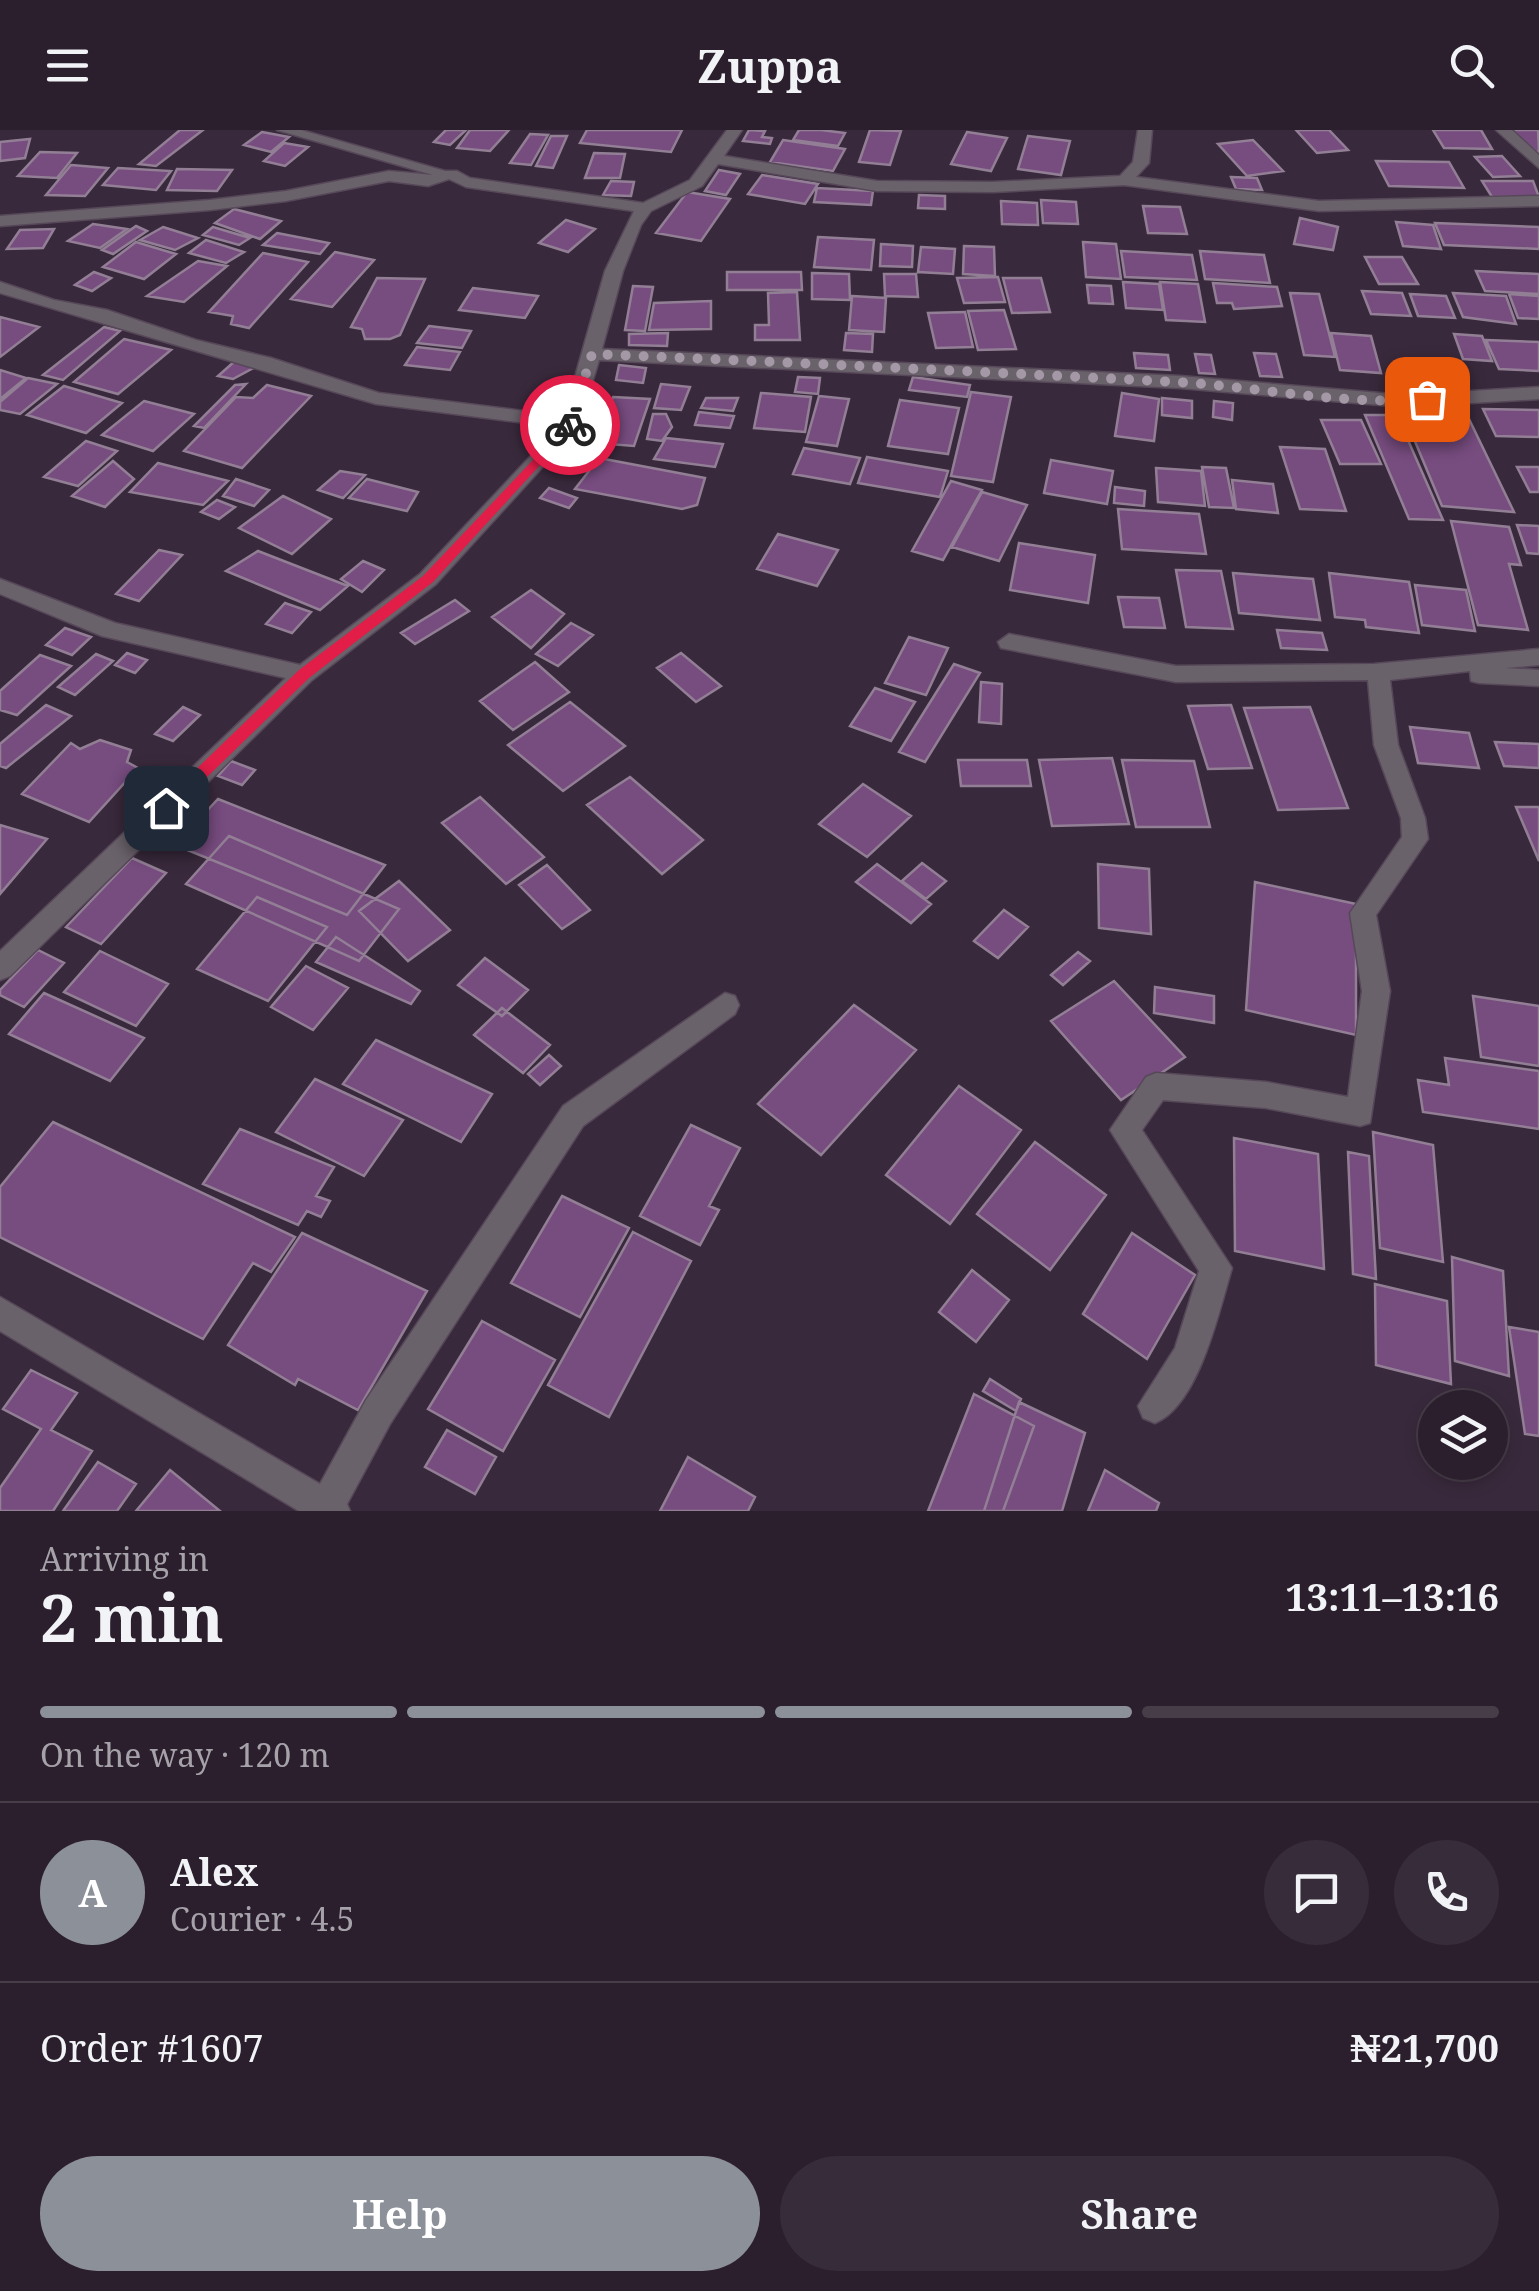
<!DOCTYPE html>
<meta charset="utf-8">
<style>
body{margin:0;font-family:"Noto Serif",serif;background:#372c39;color:#f1f3f6;height:100vh;display:flex;flex-direction:column;font-size:38px;white-space:nowrap}
*{box-sizing:border-box;margin:0}
p{font-size:32px;color:#a6a2aa}
.icon{flex:none;width:55px;height:55px;fill:none;stroke:currentColor;stroke-width:2;stroke-linecap:round;stroke-linejoin:round}
.map{position:relative;height:1381px;overflow:hidden}
.sheet{display:flex;flex-direction:column;background:#2b1f2d;flex:1}
.sheet>*{flex:none}
.tools{position:absolute;left:1418px;top:1260px;display:grid;gap:20px}
.tools a{display:grid;place-items:center;width:90px;height:90px;border-radius:50%;background:#2b1f2d;box-shadow:0 5px 15px #0003,0 0 0 2px #473d49;font-size:50px}
.pin{position:absolute;display:grid;place-items:center;width:85px;height:85px;color:#fff;margin:-42px;border-radius:20px;box-shadow:0 5px 15px #0006}
.courier{position:absolute;display:grid;place-items:center;width:100px;height:100px;margin:-50px;border:8px solid #e11d48;border-radius:50%;background:#fff;color:#222;box-shadow:0 2px 12px #0007}
.overview em{font-style:normal;font-weight:700}
.overview div{display:flex;flex-direction:column-reverse}
.overview{display:flex;align-items:center;justify-content:space-between;height:170px;padding:0 40px}
h1{font-size:65px;font-weight:700;line-height:75px}
.bar{display:grid;grid-template-columns:repeat(4,1fr);gap:15px 10px;align-content:center;height:120px;padding:0 40px}
.bar i{height:12px;border-radius:8px;background:#473d49}
.bar .selected{background:#8c9099}
.bar p{grid-column:span 4}
.line{display:flex;align-items:center;gap:25px;padding:0 40px;border-top:2px solid #473d49}
.line div{flex:1}
.round{display:grid;place-items:center;flex:none;width:105px;height:105px;border-radius:52px;background:#372c39}
.action{display:flex;gap:20px;margin-top:auto;padding:20px 40px}
.action a{flex:1;height:115px;border-radius:60px;background:#8c9099;color:#fff;font-size:40px;font-weight:700;line-height:115px;text-align:center}
.action a+a{background:#372c39;color:#f1f3f6}
header{display:flex;justify-content:space-between;align-items:center;height:130px;padding:0 40px;background:#2b1f2d;font-size:45px;font-weight:700}
.map>svg:first-child{display:block}
.building{fill:#774c7f;stroke:#927f95;stroke-width:2.5}
.lines{fill:none;stroke-linecap:round;stroke-linejoin:round}
.street-casing{stroke:#574859;stroke-width:3}
.street{fill:#6a626b;fill-rule:evenodd}
.route{fill:#e11d48}
.done{stroke:#a498a6;stroke-width:10;stroke-dasharray:0 18}
</style>
<header><svg class="icon" aria-label="menu" viewBox="0 0 24 24"><path d="M4 6h16M4 12h16M4 18h16"/></svg>Zuppa<svg class="icon" aria-label="search" viewBox="0 0 24 24"><circle cx="10" cy="10" r="6"/><path d="M15 15l6 6"/></svg></header>
<div class="map">
<svg width="1539" height="1381" viewBox="0 0 1539 1381">
<rect width="100%" height="100%" fill="#39293c"/>
<path class="building" d="M180,0H203L156,36L139,34Z
M446,0H466L450,15L434,12Z
M470,0H509L490,21L457,18Z
M587,0H682L671,22L580,13Z
M749,0L765,1L762,7L772,8L770,14L743,11Z
M799,0H821L845,3L838,16L793,10Z
M870,0L901,1L890,35L859,32Z
M1296,0H1329L1348,20L1317,23Z
M1433,0H1481L1492,19L1444,18Z
M1511,0H1538L1539,22H1536Z
M262,2L289,7L271,22L244,15Z
M967,2L1007,8L991,41L951,34Z
M530,4L548,5L531,35L510,33Z
M551,6H567L553,38L536,36Z
M1028,6L1070,11L1061,45L1018,39Z
M30,9L25,28L0,31V12Z
M783,10L845,19L833,41L770,32Z
M1253,10L1283,41L1247,46L1218,14Z
M284,13L308,17L285,36L264,31Z
M40,22L77,23L57,48L18,46Z
M594,23L625,24L620,48H585Z
M1502,26L1520,46L1493,47L1475,27Z
M1376,31L1449,32L1464,58L1389,56Z
M71,35L108,38L85,66L46,65Z
M118,38L171,41L156,60L103,55Z
M177,39L232,40L217,61L167,60Z
M719,40L740,44L726,65L705,61Z
M762,45L818,54L805,74L748,64Z
M1231,47L1257,48L1262,60L1236,59Z
M611,51L634,52L631,66L603,65Z
M1482,51H1533L1539,67H1492Z
M817,58L873,61L871,75L814,72Z
M687,62L730,69L701,111L656,103Z
M919,65L945,66V79L918,78Z
M1041,70L1076,72L1078,94L1043,93Z
M1001,71L1037,73L1038,95L1002,94Z
M1143,76L1180,77L1187,104L1148,103Z
M234,79L281,91L260,109L215,93Z
M1300,88L1338,97L1333,120L1294,114Z
M566,90L595,99L568,122L539,113Z
M1396,92L1433,95L1441,119L1403,116Z
M1435,93L1539,97V119L1444,115Z
M93,94L127,99L100,118L68,111Z
M136,96L147,101L113,124L102,120Z
M163,97L198,108L175,120L140,110Z
M213,97L250,108L239,115L203,105Z
M54,99L43,118L7,119L20,100Z
M277,103L329,113L320,124L263,115Z
M818,107L874,110L871,140L814,137Z
M206,110L244,122L226,133L189,123Z
M136,112L176,124L144,149L103,137Z
M1083,112L1116,114L1121,149L1086,147Z
M881,114L913,116L912,137L880,136Z
M964,116L994,117L995,146L963,144Z
M921,117L955,119L953,144L918,142Z
M1121,121L1192,125L1197,150L1125,147Z
M1200,121L1264,125L1270,153L1205,149Z
M335,122L374,130L332,177L291,169Z
M263,123L308,132L249,198L231,194L233,186L209,182Z
M1365,127H1402L1418,154H1379Z
M198,131L227,136L184,172L147,166Z
M1476,141L1539,144V164L1485,161Z
M94,142L111,148L92,161L75,155Z
M727,142H801L802,160H727Z
M812,143L849,144L850,170L812,169Z
M884,144H916L918,167L885,166Z
M998,147L1005,172L964,173L957,148Z
M377,148L425,149L400,205L390,209H365L362,199L351,197Z
M1003,148H1041L1050,182L1012,183Z
M1123,152L1159,154L1163,180L1126,178Z
M1160,152L1198,154L1205,192L1166,190Z
M1213,153L1277,157L1282,176L1234,179L1232,173H1217Z
M1087,155L1111,156L1113,174L1089,173Z
M633,156L653,157L645,201L625,200Z
M473,158L538,166L525,188L459,180Z
M1362,161L1402,163L1411,186L1371,184Z
M797,162L800,210H755V195H769L768,163Z
M1290,163L1319,164L1335,227L1304,225Z
M1453,163L1506,166L1516,194L1463,187Z
M1410,164L1446,166L1455,188L1418,186Z
M1509,164L1539,166V189L1518,188Z
M852,166L886,168L884,202L849,200Z
M711,171V199L649,200L654,173Z
M1004,180L1016,219L978,220L968,181Z
M965,182L973,217L936,218L928,183Z
M0,187L39,197L0,227Z
M429,196L471,201L462,218L417,213Z
M104,197L120,201L63,250L43,245Z
M668,203L667,216L629,215V204Z
M846,203L873,204L872,222L844,220Z
M1331,203L1371,206L1381,243L1340,240Z
M1454,204L1482,206L1492,231L1463,229Z
M124,209L171,220L118,264L74,252Z
M1486,210L1539,212V241L1499,239Z
M417,217L460,222L450,240L405,235Z
M1134,223L1168,225L1170,240L1136,238Z
M1254,223L1276,224L1282,247L1260,246Z
M1195,224L1211,225L1215,244L1199,243Z
M235,231L255,237L233,249L218,246Z
M619,235L646,238L643,253L616,250Z
M0,240L26,248L0,269Z
M798,247L820,248L818,264L795,262Z
M913,247L970,255L967,267L909,260Z
M28,248L57,254L20,284L0,280V272Z
M246,254L204,298L194,296L235,255Z
M661,254L690,257L681,280L654,278Z
M267,255L311,266L242,338L184,321L236,267L253,268Z
M64,256L122,273L86,303L27,285Z
M971,262L1011,267L993,352L951,346Z
M761,263L811,267L805,302L754,298Z
M1122,263L1159,269L1154,311L1115,306Z
M819,266L849,269L837,316L806,312Z
M613,267L650,269L634,316L595,313Z
M706,268H738L733,281L701,278Z
M1162,268L1192,271V288L1162,285Z
M900,270L959,278L948,324L888,316Z
M144,271L194,284L153,321L102,305Z
M1214,271L1233,273L1232,290L1213,287Z
M1483,279L1539,280V307L1496,306Z
M699,282L734,286L730,298L695,295Z
M653,284H666L672,297L662,311L647,309Z
M1365,285H1397L1443,390L1409,389Z
M1404,285L1468,287L1514,382L1442,376Z
M1321,290H1361L1381,334H1340Z
M666,308L723,314L715,337L654,329Z
M86,311L117,321L78,356L44,347Z
M1280,317L1325,319L1346,381L1300,379Z
M804,318L860,328L850,354L793,344Z
M867,327L948,341L940,367L858,353Z
M599,328L705,348L697,375L682,379L575,359Z
M1051,330L1113,341L1107,374L1044,363Z
M113,331L134,349L105,377L72,366Z
M158,333L228,351L203,375L130,362Z
M1202,337L1226,338L1234,378L1209,377Z
M1517,337H1539V362H1530Z
M1156,338L1201,341L1205,376L1158,372Z
M340,341L365,345L343,368L318,360Z
M236,349L269,360L254,376L223,366Z
M367,349L418,362L407,381L349,368Z
M1232,350L1273,354L1278,383L1236,379Z
M951,351L982,360L943,430L912,421Z
M1115,357L1145,361L1144,376L1114,373Z
M549,358L577,368L569,378L540,368Z
M982,362L1027,375L999,431L952,417Z
M283,366L331,389L292,424L239,398Z
M217,370L235,377L219,389L201,382Z
M1118,379L1199,384L1206,424L1122,419Z
M1451,391L1509,397L1521,435L1509,434L1528,500L1478,495Z
M1517,395L1539,396V424L1527,423Z
M778,404L838,420L817,456L757,439Z
M1019,413L1095,425L1088,473L1010,460Z
M159,420L182,425L139,471L116,464Z
M258,421L348,456L320,480L226,441Z
M363,431L384,440L362,462L341,449Z
M1176,440L1221,441L1233,499L1186,497Z
M1233,443L1313,449L1320,490L1239,483Z
M1329,443L1409,452L1419,503L1366,497L1365,490L1335,487Z
M1415,455L1466,460L1475,501L1422,495Z
M531,460L564,484L531,518L492,487Z
M1118,467L1159,468L1165,498L1124,497Z
M455,470L469,481L415,514L401,503Z
M285,473L311,482L292,503L266,494Z
M571,493L593,505L558,536L536,524Z
M65,498L91,507L72,525L46,515Z
M1277,500L1322,503L1327,520L1281,518Z
M909,507L948,518L926,565L885,553Z
M127,523L147,530L135,543L115,535Z
M681,523L721,556L696,572L657,538Z
M96,524L113,531L75,565L58,557Z
M40,525L71,536L17,585L0,580V561Z
M535,532L569,562L513,600L480,571Z
M954,534L980,543L925,632L899,622Z
M981,552L1002,554L1001,594L979,592Z
M875,558L915,572L891,611L850,596Z
M570,572L625,616L563,661L508,615Z
M46,575L71,586L6,638L0,636V614Z
M1231,575L1252,638L1208,639L1188,576Z
M183,577L200,585L173,611L155,604Z
M1310,577L1348,678L1278,680L1244,578Z
M1410,597L1469,603L1479,638L1418,633Z
M100,610L131,620L127,632L138,638L89,692L22,664L71,613L80,619Z
M1495,612L1539,614V638L1504,636Z
M1112,628L1129,694L1052,696L1039,630Z
M958,630H1027L1031,656H961Z
M1122,630L1194,631L1210,697H1136Z
M231,631L255,640L242,655L218,646Z
M630,647L703,710L662,744L587,675Z
M863,654L911,686L867,727L819,694Z
M480,667L544,727L506,754L442,693Z
M218,669L385,735L347,785L175,715Z
M1516,677H1539V731Z
M0,695L47,709L0,764Z
M229,706L399,779L359,831L186,754Z
M132,728L166,743L101,814L66,797Z
M922,733L946,751L926,769L902,751Z
M877,734L931,774L911,793L856,752Z
M1098,734L1149,739L1151,804L1099,798Z
M547,735L590,780L562,799L519,755Z
M399,751L450,800L408,831L359,781Z
M1255,752L1356,774V905L1246,880Z
M257,767L327,797L268,871L197,839Z
M1004,780L1028,797L998,828L974,811Z
M336,807L420,861L411,874L316,832Z
M38,820L64,833L24,877L0,865V860Z
M100,821L168,854L136,896L64,862Z
M1078,822L1090,831L1063,855L1051,845Z
M485,828L528,860L502,886L458,855Z
M306,836L348,858L313,900L271,877Z
M1114,851L1185,927L1121,970L1051,891Z
M1155,857L1214,866V893L1154,883Z
M44,863L144,908L110,951L9,904Z
M1473,866L1539,876V936L1481,927Z
M854,875L916,920L821,1025L758,974Z
M502,878L550,915L523,943L474,905Z
M376,910L492,964L461,1012L343,954Z
M549,925L561,936L540,955L528,944Z
M1445,928L1539,941V999L1423,982L1418,950L1449,955Z
M315,949L403,990L364,1046L276,1002Z
M959,956L1021,1000L950,1094L886,1045Z
M53,992L295,1107L271,1142L253,1133L203,1209L0,1107V1057Z
M691,995L740,1018L709,1076L719,1080L700,1115L640,1086Z
M240,999L334,1037L316,1066L330,1071L321,1087L307,1081L298,1095L203,1054Z
M1373,1002L1433,1015L1443,1132L1380,1118Z
M1234,1008L1318,1024L1324,1139L1235,1121Z
M1035,1012L1106,1065L1050,1140L977,1084Z
M1348,1022L1369,1026L1376,1149L1353,1144Z
M562,1066L629,1098L580,1187L511,1153Z
M633,1102L691,1131L609,1287L548,1255Z
M302,1103L427,1161L358,1280L298,1249L295,1255L228,1215Z
M1132,1103L1195,1145L1147,1229L1083,1184Z
M1452,1127L1503,1141L1509,1246L1455,1231Z
M972,1140L1009,1170L976,1212L939,1182Z
M1375,1154L1447,1171L1451,1254L1376,1235Z
M482,1191L555,1230L503,1321L428,1279Z
M1509,1197L1539,1202V1306L1525,1304Z
M31,1240L77,1263L51,1300L92,1321L53,1381H0V1358L41,1299L3,1279Z
M990,1249L1021,1269L1016,1281L983,1261Z
M974,1264L1034,1296L1003,1381H928Z
M1019,1272L1085,1303L1062,1381H984Z
M447,1300L496,1327L475,1364L425,1337Z
M688,1327L755,1367L748,1381H660Z
M98,1332L136,1354L117,1381H63Z
M170,1340L220,1381H136Z
M1105,1340L1159,1373L1156,1381H1088Z"/>
<g class="lines">
<g class="street-casing">
<path id="street" d="M277,0H301L445,41H457L470,48L643,73L690,50L727,0H742L724,26L877,51L993,52L1120,46L1133,32L1138,0H1152L1149,33L1136,47L1319,71L1539,66V76L1319,81L1124,55L993,62L877,61L718,34L702,56L651,81L641,95L623,141L602,219L1180,246L1404,265L1539,257V269L1404,277L1180,258L599,230L579,297L436,454L312,550L10,846L0,850V821L286,548L102,506L0,464V449L115,493L300,535L420,444L558,297L376,274L0,163V152L54,170L107,180L196,210L271,228L379,263L564,286L605,141L634,81L466,57L449,49L428,56L389,51L286,71L210,80L0,96V86L210,70L286,61L389,41L433,45Z
M1496,0H1512L1539,25V38Z
M1009,504L1176,536L1374,534L1539,519V535L1505,538L1539,540V556L1479,553L1471,551L1470,541L1390,550L1398,615L1425,688L1428,709L1376,785L1390,861L1370,993L1360,996L1266,978L1163,970L1142,1000L1232,1138C1219,1181 1199,1275 1155,1293L1143,1288L1138,1276L1175,1218L1199,1141L1110,1000L1146,947L1156,943L1266,952L1348,967L1362,861L1350,783L1402,707L1401,688L1374,615L1368,550L1176,552L1001,518L998,512Z
M725,863L735,866L739,875L735,884L583,996L390,1294L347,1374L350,1381H299L0,1201V1167L320,1354L366,1270L563,976Z"/>
</g>
<use href="#street" class="street"/>
</g>
<path class="route" d="M570,291L576,295L574,298L433,452L309,548L171,682H160V674L299,540L423,446Z"/>
<g class="lines">
<path class="done" d="M570,295L592,224C787,232 982,242 1177,252C1260,257 1344,276 1427,269"/>
</g>
</svg>
<div class="tools">
<a><svg class="icon" aria-label="layers" viewBox="0 0 24 24"><path d="M12 4l9 5-9 5-9-5zM3 14l9 5 9-5"/></svg></a>
</div>
<div class="pin" style="left:1427px;top:269px;background:#ea580c"><svg class="icon" aria-label="bag" viewBox="0 0 24 24"><path d="M5 8h14l-1 12H6zM9 8a3 3 0 0 1 6 0"/></svg></div>
<div class="pin" style="left:166px;top:678px;background:#1f2937"><svg class="icon" aria-label="home" viewBox="0 0 24 24"><path d="M3 11l9-7 9 7M6 9v11h12V9"/></svg></div>
<div class="courier" style="left:570px;top:295px"><svg class="icon" aria-label="bike" viewBox="0 0 24 24"><circle cx="6" cy="16" r="4"/><circle cx="18" cy="16" r="4"/><path d="M6 16l4-8h5l3 8M10 8l3 8H6M13 5h3"/></svg></div>
</div>
<section class="sheet">
<div class="overview"><div><h1>2 min</h1><p>Arriving in</p></div><em>13:11–13:16</em></div>
<div class="bar"><i class="selected"></i><i class="selected"></i><i class="selected"></i><i></i><p>On the way · 120 m</p></div>
<div class="line" style="height:180px"><b class="round" style="background:#8c9099;color:#fff">A</b><div><b>Alex</b><p>Courier · 4.5</p></div><a class="round"><svg class="icon" aria-label="chat" viewBox="0 0 24 24"><path d="M4 5h16v11H9l-5 4z"/></svg></a><a class="round"><svg class="icon" aria-label="phone" viewBox="0 0 24 24"><path d="M5 4h4l2 5-3 2q2 4 5 5l2-3 5 2v4C11 20 4 13 5 4z"/></svg></a></div>
<div class="line" style="height:130px"><div>Order #1607</div><b>₦21,700</b></div>
<div class="action"><a>Help</a><a>Share</a></div>
</section>
